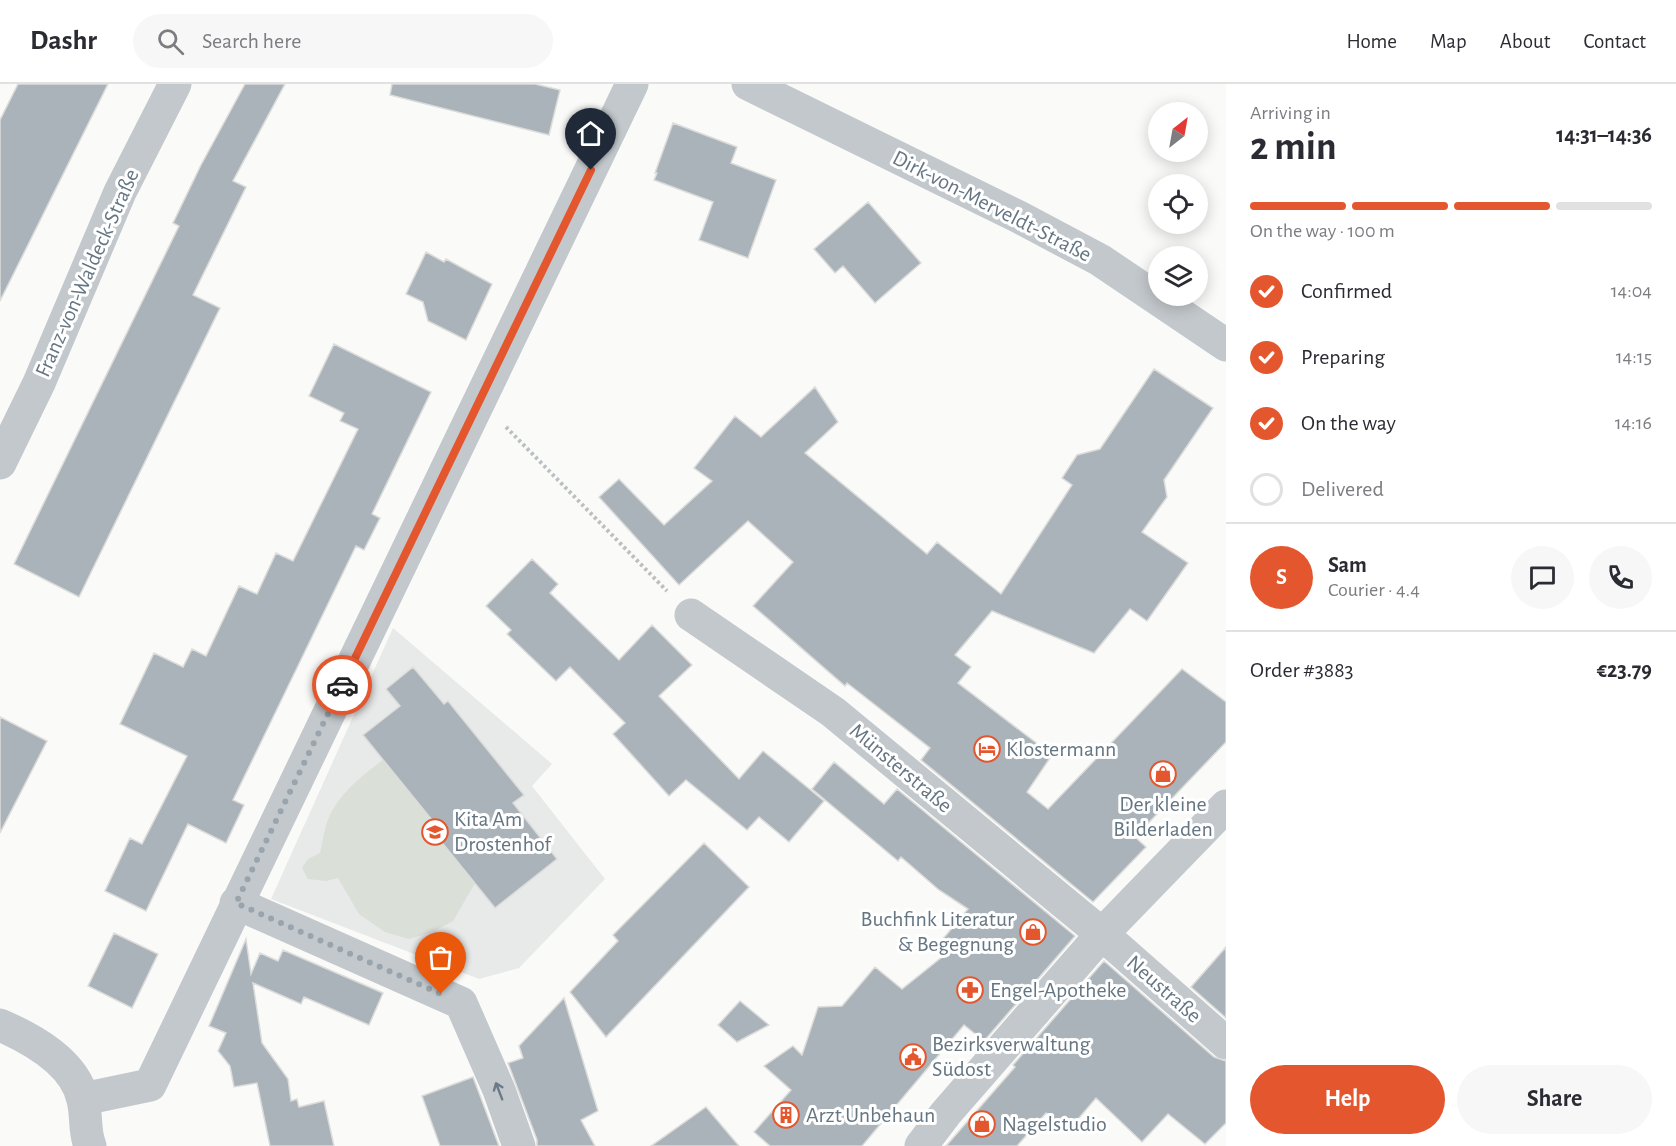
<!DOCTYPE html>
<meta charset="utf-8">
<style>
body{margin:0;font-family:"Alegreya Sans",sans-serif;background:#f7f7f7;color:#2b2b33;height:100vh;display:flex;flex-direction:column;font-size:22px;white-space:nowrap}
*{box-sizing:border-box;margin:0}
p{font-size:20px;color:#7c7c81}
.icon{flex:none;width:33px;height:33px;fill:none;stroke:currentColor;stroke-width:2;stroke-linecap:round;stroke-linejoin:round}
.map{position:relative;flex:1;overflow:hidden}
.drawer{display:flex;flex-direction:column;background:#fff;width:450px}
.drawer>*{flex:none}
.needle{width:39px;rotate:31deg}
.tools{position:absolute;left:1148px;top:18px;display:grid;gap:12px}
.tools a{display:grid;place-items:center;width:60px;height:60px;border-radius:50%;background:#fff;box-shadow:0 3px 15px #0003;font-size:30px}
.pin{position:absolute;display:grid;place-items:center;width:51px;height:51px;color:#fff;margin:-62px -26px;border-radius:50% 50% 50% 0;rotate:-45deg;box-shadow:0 0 6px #0007}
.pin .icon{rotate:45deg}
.courier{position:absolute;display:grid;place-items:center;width:60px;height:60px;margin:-30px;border:4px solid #e4572e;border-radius:50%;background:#fff;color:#222;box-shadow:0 2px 8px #0007}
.overview em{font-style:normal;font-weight:700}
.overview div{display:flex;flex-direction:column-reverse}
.overview{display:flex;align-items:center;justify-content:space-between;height:102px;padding:0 24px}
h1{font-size:39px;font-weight:700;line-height:45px}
.bar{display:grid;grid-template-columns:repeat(4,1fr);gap:9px 6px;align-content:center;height:72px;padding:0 24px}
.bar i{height:8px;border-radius:4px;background:#e1e1e2}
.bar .active{background:#e4572e}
.bar p{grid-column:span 4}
.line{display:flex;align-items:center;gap:15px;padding:0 24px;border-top:2px solid #e1e1e2}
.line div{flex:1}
.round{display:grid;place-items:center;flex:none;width:63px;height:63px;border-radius:32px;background:#f7f7f7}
ol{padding:0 24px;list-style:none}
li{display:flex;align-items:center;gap:18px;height:66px}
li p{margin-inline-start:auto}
li .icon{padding:6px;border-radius:50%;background:#e4572e;color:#fff;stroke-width:4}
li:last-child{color:#7c7c81}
li i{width:33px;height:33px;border:3px solid #e1e1e2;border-radius:50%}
.button{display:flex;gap:12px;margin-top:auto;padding:12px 24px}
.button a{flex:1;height:69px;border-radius:36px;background:#e4572e;color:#fff;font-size:24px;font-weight:700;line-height:69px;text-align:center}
.button a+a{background:#f7f7f7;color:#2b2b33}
header{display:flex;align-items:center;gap:36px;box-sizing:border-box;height:84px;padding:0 30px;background:#fff;border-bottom:2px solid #e1e1e2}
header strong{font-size:28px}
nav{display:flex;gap:33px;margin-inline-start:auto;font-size:21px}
.search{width:420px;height:54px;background:#f7f7f7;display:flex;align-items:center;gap:15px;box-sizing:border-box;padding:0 21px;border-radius:33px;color:#7c7c81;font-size:22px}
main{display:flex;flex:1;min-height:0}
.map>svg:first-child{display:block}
.built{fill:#e8e9e9}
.green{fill:#dadfd7}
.building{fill:#aab3b9;stroke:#dcdcda;stroke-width:1.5}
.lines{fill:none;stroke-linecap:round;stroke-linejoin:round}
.path{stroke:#bbbfc2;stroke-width:4;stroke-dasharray:3 3;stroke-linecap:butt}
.minor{stroke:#c3c8cc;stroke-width:33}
.oneway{stroke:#6a7a87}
.done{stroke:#99a4ac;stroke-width:6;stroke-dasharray:0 10.8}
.route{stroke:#e4572e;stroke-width:8}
.labels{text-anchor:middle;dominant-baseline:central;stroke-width:6;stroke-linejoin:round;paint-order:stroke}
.street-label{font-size:22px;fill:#657683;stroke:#fff}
.poi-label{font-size:22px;fill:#657683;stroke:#fff;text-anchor:start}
</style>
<header>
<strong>Dashr</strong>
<div class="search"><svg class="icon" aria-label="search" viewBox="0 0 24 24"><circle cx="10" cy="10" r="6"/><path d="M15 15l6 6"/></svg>Search here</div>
<nav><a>Home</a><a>Map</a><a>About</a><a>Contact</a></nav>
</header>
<main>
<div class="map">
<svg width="1226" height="1062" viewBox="0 0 1226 1062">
<rect width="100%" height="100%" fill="#fafaf8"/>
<path class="built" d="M393,544L552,680L532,702L605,795L519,884L479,895L271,815Z"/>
<path class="green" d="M383,676L440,746L435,751L475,799L453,837L432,848L409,855L385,848L359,830L338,794L326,797L308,795L302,784L308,775L320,769C323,756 325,739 332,727C344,706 364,690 383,676Z"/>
<path class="building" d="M18,0H108L0,217V36Z
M245,0H285L233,97L246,103L193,211L220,224L79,513L14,480L179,142L173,139L201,81Z
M392,0H535L560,6L549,51L390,11Z
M673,39L737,63L731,79L776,96L748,174L699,156L713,118L654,96L657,89H655Z
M868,118L921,179L875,219L843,182L835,189L814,165Z
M426,168L444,178L446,175L492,200L466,256L428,237L423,218L406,210Z
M334,260L431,308L372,430L380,434L364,466L356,462L233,716L244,721L226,759L188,740L146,827L105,807L130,754L142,760L187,672L120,640L154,569L183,583L192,565L206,572L239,502L257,510L276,469L293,477L358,345L340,337L344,329L309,312Z
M1154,285L1213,324L1164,396L1167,413L1142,448L1188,479L1147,537L1130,525L1094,569L992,527L955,571L971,583L958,599L1052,671L1027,708L1048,725L1182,585L1226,618V658L1135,753L1146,763L1093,818L921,676L930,664L847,599L845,602L753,522L793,478L748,437L679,501L599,413L619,395L664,441L712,397L694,384L735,332L761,353L815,303L838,338L805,369L927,470L937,458L1001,510L1072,401L1062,394L1077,371L1100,365Z
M532,475L558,500L550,509L619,576L652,541L692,581L659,612L739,695L763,667L824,717L789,758L759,733L747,746L686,696L669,712L613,650L625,639L570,583L556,597L507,550L511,546L486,522Z
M413,583L444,620L448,617L524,711L513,719L557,775L495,824L435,750L440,746L363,651L400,622L386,605Z
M0,633L47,657L0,749Z
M834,678L884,720L897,705L1075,852L984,957L964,941L862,1062H770L754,1048L791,1006L764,982L793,962L802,971L818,923L842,922L875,883L902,905L952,865L942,856L968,825L939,806L901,773L898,777L812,705Z
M704,759L749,803L606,953L570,908L618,857L613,851Z
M114,849L158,870L132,924L88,902Z
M246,855L251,890L260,869L278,877L283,866L383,909L369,941L304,913L301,920L253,899L262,959L288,995L291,1017L297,1015L299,1023L324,1017L334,1062H270L257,999L234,1003L230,982L218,967L226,949L209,942Z
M1226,863V934L1191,903Z
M1104,877L1214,973L1226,977V1039L1205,1060L1168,1030L1142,1058L1096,1014L1067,1048L1046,1029L1017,1062H946L1015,983L1013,981Z
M564,914L598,1027L581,1036L595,1062H537V1056L508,979L523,974L519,962Z
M740,917L769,941L737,958L718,941Z
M473,993L499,1062H440L422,1012Z
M706,1023L739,1062H651Z"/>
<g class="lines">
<path class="path" d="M506,343L667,507"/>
<path class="minor" d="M748,0L1019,133L1100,176L1226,261
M0,379L39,299L120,108L175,0
M691,531L833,628L1102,850L1226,959
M236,819L461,919L499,1006L519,1062
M0,941C32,955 75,978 83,1016C87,1032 84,1047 90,1062
M83,1015L150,1001L632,0
M921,1062L946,1029L1102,850L1226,722"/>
</g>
<defs><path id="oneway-shaft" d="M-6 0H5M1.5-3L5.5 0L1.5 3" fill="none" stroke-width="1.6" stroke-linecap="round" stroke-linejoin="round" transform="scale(1.5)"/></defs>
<use class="oneway" href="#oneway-shaft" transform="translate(499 1007) rotate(-111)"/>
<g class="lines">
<path class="done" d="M342,601L236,819L441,910"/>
<path class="route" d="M342,601L591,86"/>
</g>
<defs>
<g id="hotel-ring" transform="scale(1.35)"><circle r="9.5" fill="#fff" stroke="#e4572e" stroke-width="1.5"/><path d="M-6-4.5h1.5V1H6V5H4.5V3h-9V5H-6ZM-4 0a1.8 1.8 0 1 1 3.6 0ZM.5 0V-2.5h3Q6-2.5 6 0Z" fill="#e4572e"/></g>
<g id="shop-ring" transform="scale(1.35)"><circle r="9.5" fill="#fff" stroke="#e4572e" stroke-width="1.5"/><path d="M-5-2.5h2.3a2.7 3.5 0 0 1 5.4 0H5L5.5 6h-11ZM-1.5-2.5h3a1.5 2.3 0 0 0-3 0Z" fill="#e4572e"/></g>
<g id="school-ring" transform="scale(1.35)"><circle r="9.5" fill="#fff" stroke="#e4572e" stroke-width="1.5"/><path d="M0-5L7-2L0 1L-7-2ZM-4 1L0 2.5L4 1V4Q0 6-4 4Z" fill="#e4572e"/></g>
<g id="pharmacy-ring" transform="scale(1.35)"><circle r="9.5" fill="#fff" stroke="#e4572e" stroke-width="1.5"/><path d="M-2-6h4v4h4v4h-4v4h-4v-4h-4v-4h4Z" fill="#e4572e"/></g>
<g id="civic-ring" transform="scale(1.35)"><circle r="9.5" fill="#fff" stroke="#e4572e" stroke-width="1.5"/><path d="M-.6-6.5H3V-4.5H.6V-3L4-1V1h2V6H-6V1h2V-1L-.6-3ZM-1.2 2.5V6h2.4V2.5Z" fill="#e4572e"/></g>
<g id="building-ring" transform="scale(1.35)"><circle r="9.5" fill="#fff" stroke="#e4572e" stroke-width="1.5"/><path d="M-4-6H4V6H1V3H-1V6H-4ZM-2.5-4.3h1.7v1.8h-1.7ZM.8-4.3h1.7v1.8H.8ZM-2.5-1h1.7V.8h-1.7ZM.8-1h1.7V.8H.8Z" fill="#e4572e"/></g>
</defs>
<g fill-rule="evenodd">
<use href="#hotel-ring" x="987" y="665"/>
<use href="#shop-ring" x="1163" y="690"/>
<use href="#school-ring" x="435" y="748"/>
<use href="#shop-ring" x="1033" y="848"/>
<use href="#pharmacy-ring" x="970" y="906"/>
<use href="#civic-ring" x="913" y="973"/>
<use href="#building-ring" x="786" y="1031"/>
<use href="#shop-ring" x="982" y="1040"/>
</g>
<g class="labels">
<g class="street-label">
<text transform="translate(992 122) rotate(27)">Dirk-von-Merveldt-Straße</text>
<text transform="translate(87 189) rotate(-66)">Franz-von-Waldeck-Straße</text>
<text transform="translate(901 684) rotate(40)">Münsterstraße</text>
<text transform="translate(1164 905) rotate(41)">Neustraße</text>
</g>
<g class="poi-label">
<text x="1006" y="665">Klostermann</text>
<text x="1163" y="720" text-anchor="middle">Der kleine<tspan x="1163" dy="25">Bilderladen</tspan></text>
<text x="454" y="735">Kita Am<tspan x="454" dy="25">Drostenhof</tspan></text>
<text x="1014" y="835" text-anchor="end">Buchfink Literatur<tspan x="1014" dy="25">&amp; Begegnung</tspan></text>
<text x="990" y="906">Engel-Apotheke</text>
<text x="932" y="960">Bezirksverwaltung<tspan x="932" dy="25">Südost</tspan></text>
<text x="806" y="1031">Arzt Unbehaun</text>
<text x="1002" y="1040">Nagelstudio</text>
</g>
</g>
</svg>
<div class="tools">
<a><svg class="needle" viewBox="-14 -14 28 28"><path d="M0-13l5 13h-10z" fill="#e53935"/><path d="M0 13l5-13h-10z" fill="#7c7c81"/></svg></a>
<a><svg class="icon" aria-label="locate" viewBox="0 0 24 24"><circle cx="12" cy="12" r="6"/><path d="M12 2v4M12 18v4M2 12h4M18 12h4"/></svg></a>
<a><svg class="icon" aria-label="layers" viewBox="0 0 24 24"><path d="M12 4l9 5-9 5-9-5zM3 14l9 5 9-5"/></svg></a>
</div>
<div class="pin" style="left:441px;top:910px;background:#ea580c"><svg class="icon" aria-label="bag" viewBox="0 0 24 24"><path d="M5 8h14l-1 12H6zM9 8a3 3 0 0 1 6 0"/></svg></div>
<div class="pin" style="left:591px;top:86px;background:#1f2937"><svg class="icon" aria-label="home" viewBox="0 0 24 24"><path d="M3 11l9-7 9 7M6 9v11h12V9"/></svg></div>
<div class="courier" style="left:342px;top:601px"><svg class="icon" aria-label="car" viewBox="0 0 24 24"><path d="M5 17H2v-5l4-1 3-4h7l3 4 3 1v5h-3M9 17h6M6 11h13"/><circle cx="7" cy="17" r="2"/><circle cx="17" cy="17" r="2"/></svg></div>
</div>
<section class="drawer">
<div class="overview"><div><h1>2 min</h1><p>Arriving in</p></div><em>14:31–14:36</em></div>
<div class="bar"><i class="active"></i><i class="active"></i><i class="active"></i><i></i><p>On the way · 100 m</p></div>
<ol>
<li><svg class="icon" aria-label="check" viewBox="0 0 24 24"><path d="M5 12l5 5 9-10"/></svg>Confirmed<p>14:04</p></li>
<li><svg class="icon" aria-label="check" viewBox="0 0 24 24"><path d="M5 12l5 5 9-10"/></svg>Preparing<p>14:15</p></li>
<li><svg class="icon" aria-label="check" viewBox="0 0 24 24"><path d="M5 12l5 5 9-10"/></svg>On the way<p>14:16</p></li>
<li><i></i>Delivered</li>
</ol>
<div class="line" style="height:108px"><b class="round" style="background:#e4572e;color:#fff">S</b><div><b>Sam</b><p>Courier · 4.4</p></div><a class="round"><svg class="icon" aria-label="chat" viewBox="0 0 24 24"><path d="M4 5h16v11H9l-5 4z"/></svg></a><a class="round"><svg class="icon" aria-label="phone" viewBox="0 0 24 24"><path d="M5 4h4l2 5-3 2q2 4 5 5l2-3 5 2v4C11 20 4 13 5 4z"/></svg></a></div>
<div class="line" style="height:78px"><div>Order #3883</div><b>€23.79</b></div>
<div class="button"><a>Help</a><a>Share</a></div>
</section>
</main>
